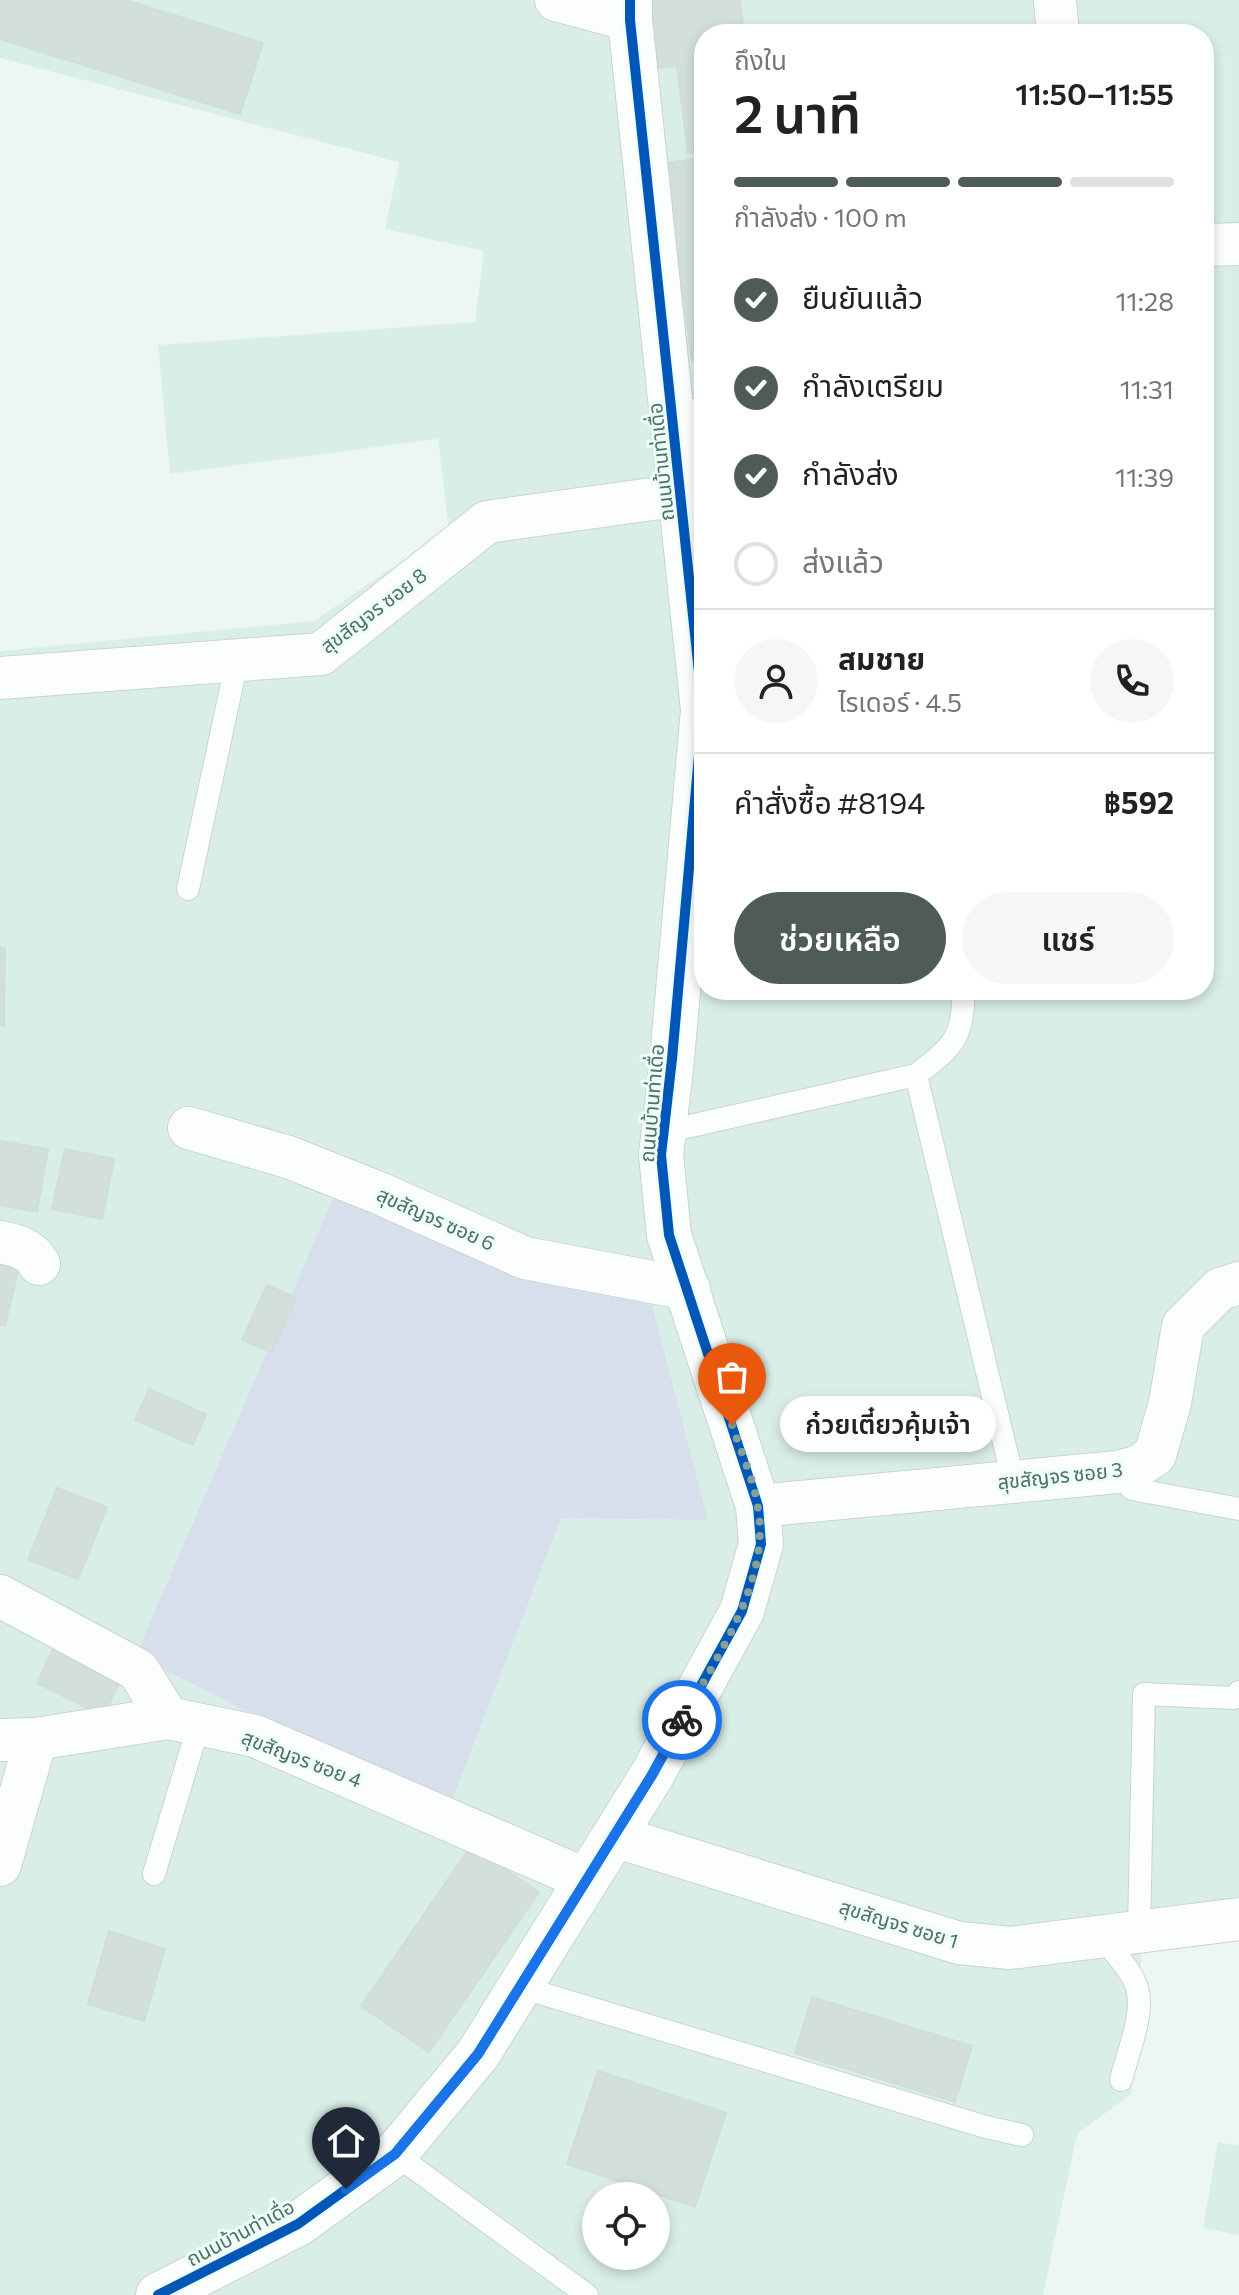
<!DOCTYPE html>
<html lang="th">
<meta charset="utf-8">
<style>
body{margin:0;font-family:Commissioner,"Noto Sans Thai",sans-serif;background:#f6f6f6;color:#222;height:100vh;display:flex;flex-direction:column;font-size:30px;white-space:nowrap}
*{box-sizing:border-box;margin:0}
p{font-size:26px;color:#767676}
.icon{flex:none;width:44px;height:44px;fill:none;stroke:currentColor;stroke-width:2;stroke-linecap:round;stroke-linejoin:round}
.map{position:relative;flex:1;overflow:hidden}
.drawer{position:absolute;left:694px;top:24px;width:520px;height:976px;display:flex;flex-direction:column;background:#fff;border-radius:32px;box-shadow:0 4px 12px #0003}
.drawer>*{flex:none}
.fabs{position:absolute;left:582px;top:2182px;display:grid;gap:16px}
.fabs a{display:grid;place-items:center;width:88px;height:88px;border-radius:50%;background:#fff;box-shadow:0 4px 12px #0003;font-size:40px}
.pin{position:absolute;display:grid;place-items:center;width:68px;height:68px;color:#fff;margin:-82px -34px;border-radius:50% 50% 50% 0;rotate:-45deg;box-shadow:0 0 8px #0007}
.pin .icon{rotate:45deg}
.courier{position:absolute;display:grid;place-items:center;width:80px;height:80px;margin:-40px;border:6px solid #1a73e8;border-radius:50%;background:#fff;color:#222;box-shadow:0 2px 10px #0007}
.bubble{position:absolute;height:56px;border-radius:28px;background:#fff;box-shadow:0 4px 12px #0003;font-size:26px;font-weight:600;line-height:56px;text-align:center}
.summary em{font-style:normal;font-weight:600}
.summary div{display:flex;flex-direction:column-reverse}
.summary{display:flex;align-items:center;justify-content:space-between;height:136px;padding:0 40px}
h1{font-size:52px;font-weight:600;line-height:60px}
.bar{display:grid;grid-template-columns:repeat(4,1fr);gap:12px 8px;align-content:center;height:96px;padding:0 40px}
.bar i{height:10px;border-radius:6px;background:#e0e0e0}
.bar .current{background:#4f5b56}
.bar p{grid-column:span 4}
.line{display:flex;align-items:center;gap:20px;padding:0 40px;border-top:2px solid #e0e0e0}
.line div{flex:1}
.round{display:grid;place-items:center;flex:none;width:84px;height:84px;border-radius:42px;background:#f6f6f6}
ol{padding:0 40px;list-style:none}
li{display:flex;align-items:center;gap:24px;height:88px}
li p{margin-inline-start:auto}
li .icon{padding:8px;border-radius:50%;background:#4f5b56;color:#fff;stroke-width:4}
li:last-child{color:#767676}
li i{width:44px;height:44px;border:4px solid #e0e0e0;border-radius:50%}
.action{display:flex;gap:16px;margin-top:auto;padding:16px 40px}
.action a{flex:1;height:92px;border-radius:48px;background:#4f5b56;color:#fff;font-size:32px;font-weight:600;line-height:92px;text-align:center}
.action a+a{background:#f6f6f6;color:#222}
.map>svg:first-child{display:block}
.residential{fill:#daeee8;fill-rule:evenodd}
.green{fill:#d8dfec}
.building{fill:#d2dfdb;stroke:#cfded9;stroke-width:2}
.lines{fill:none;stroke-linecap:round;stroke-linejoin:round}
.service-casing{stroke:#c9d4d0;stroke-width:24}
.minor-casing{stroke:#c9d4d0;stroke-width:44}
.tertiary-casing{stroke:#c9d4d0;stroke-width:46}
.service{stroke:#fcfefd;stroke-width:22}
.minor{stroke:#fcfefd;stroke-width:42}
.tertiary{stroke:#fcfefd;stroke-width:44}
.cycleway-casing{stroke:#eefdfa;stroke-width:15}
.cycleway{stroke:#0057b8;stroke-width:10}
.done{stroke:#85a096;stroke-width:8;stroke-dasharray:0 14.4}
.route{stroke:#1a73e8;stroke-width:10}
.labels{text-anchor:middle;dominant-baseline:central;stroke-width:6;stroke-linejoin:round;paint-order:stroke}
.street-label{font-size:20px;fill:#4e7163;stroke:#eefdfa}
</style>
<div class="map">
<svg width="1239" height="2295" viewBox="0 0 1239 2295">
<rect width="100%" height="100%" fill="#ecf6f4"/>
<path class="residential" d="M0,0H1239V1939L1142,1951L1131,2094L1077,2134L1043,2295H0V651L314,621L449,529L438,439L170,474L158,345L475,322L484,251L385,229L399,162L0,58ZM704,34H1204V990H704ZM596,2196H656V2256H596Z
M1218,2142L1239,2146V2235L1203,2228Z"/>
<path class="green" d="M337,1189L527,1274L652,1305L708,1520L561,1518L447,1813L136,1655Z"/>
<path class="building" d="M0,0H126L263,43L240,114L0,39Z
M669,0H740L744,34H704V151L688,153L677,66L658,68L650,2Z
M704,158V358L692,360L665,163Z
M0,948H5L4,1026H0Z
M0,1141L48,1149L37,1212L0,1205Z
M65,1149L114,1159L102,1219L52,1209Z
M0,1257L20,1262L5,1326L0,1325Z
M267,1285L296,1298L271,1352L242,1340Z
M149,1389L206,1414L193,1445L135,1420Z
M57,1488L107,1507L78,1579L28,1560Z
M57,1641L124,1674L103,1716L37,1683Z
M471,1846L539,1892L429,2052L361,2006Z
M109,1931L165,1949L144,2021L88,2004Z
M812,1997L972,2046L955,2102L795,2053Z
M598,2071L726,2113L695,2207L567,2164Z"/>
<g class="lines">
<g class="service-casing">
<path id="service" d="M188,889L237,661
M916,1075C951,1048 965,1038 963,990
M664,1132L916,1075L1013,1480
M1117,1472L1132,1489L1239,1509
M154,1874L199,1724
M1139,1930L1144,1694L1234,1698L1239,1692
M1102,1937C1114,1953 1131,1969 1137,1988C1145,2013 1127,2055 1121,2080
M520,1987L986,2127L1022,2135
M395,2154L587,2295"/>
</g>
<g class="minor-casing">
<path id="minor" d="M556,0L630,20
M1055,0L1058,34
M1204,245L1239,244
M674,426L704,418
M0,678L321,654L487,522L681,495
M189,1128L288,1157L379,1193L525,1258L689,1289
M0,1242C16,1245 31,1249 39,1264
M758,1506L1117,1472L1137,1467L1155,1455L1170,1403L1183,1326L1220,1289L1239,1283
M0,1596L138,1670L168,1718
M0,1740L36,1739L168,1718L255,1736L587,1880
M614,1836L959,1943L1010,1948L1239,1919
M0,1865L36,1739"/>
</g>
<g class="tertiary-casing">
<path id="tertiary" d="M158,2295L298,2224L395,2154L478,2054L652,1775L742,1611L761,1544L758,1506L669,1235L661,1155L672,1059L703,710L630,20V0"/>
</g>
<use href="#service" class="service"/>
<use href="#minor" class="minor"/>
<use href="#tertiary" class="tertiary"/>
<g class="cycleway-casing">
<path id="cycleway" d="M158,2295L298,2224L395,2154L478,2054L652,1775L742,1611L761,1544L758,1506L669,1235L661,1155L672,1059L703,710L630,20V0"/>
</g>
<use href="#cycleway" class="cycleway"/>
</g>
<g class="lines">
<path class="done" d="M682,1720C716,1658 771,1581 758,1508C754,1480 741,1452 732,1425"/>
<path class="route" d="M346,2189L395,2154L478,2054L652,1775L682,1720"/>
</g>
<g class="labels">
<g class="street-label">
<text transform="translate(660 462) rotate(-96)">ถนนบ้านท่าเดื่อ</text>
<text transform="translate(373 610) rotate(-37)">สุขสัญจร ซอย 8</text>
<text transform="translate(651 1103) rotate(-85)">ถนนบ้านท่าเดื่อ</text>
<text transform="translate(436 1218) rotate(24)">สุขสัญจร ซอย 6</text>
<text transform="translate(1060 1475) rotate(-6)">สุขสัญจร ซอย 3</text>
<text transform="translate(302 1758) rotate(21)">สุขสัญจร ซอย 4</text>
<text transform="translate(899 1923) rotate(17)">สุขสัญจร ซอย 1</text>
<text transform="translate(240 2232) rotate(-28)">ถนนบ้านท่าเดื่อ</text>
</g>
</g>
</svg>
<div class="fabs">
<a><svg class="icon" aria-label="locate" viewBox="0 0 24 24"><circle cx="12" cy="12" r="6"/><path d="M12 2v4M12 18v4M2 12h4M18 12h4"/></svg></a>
</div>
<div class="pin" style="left:732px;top:1425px;background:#ea580c"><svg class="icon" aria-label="bag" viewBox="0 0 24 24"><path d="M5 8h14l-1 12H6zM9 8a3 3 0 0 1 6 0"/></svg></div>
<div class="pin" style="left:346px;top:2189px;background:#1f2937"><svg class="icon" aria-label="home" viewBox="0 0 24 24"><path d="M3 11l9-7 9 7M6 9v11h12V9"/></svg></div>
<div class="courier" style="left:682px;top:1720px"><svg class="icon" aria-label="bike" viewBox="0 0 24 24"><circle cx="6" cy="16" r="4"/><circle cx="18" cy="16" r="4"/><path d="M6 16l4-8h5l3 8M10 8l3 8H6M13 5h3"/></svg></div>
<div class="bubble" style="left:780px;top:1396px;width:216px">ก๋วยเตี๋ยวคุ้มเจ้า</div>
<section class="drawer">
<div class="summary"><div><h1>2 นาที</h1><p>ถึงใน</p></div><em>11:50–11:55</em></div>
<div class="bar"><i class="current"></i><i class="current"></i><i class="current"></i><i></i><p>กำลังส่ง · 100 m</p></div>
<ol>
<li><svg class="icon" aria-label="check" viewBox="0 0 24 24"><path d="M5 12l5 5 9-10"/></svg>ยืนยันแล้ว<p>11:28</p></li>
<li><svg class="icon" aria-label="check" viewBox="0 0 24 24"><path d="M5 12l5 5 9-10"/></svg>กำลังเตรียม<p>11:31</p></li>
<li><svg class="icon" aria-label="check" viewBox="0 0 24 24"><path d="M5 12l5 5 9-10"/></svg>กำลังส่ง<p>11:39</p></li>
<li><i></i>ส่งแล้ว</li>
</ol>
<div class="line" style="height:144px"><a class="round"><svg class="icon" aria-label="person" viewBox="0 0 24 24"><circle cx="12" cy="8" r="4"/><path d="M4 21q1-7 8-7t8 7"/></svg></a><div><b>สมชาย</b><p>ไรเดอร์ · 4.5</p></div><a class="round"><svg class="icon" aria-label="phone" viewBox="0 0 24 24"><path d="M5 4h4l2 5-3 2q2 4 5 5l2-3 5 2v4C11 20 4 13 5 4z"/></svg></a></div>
<div class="line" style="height:104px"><div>คำสั่งซื้อ #8194</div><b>฿592</b></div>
<div class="action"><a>ช่วยเหลือ</a><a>แชร์</a></div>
</section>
</div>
